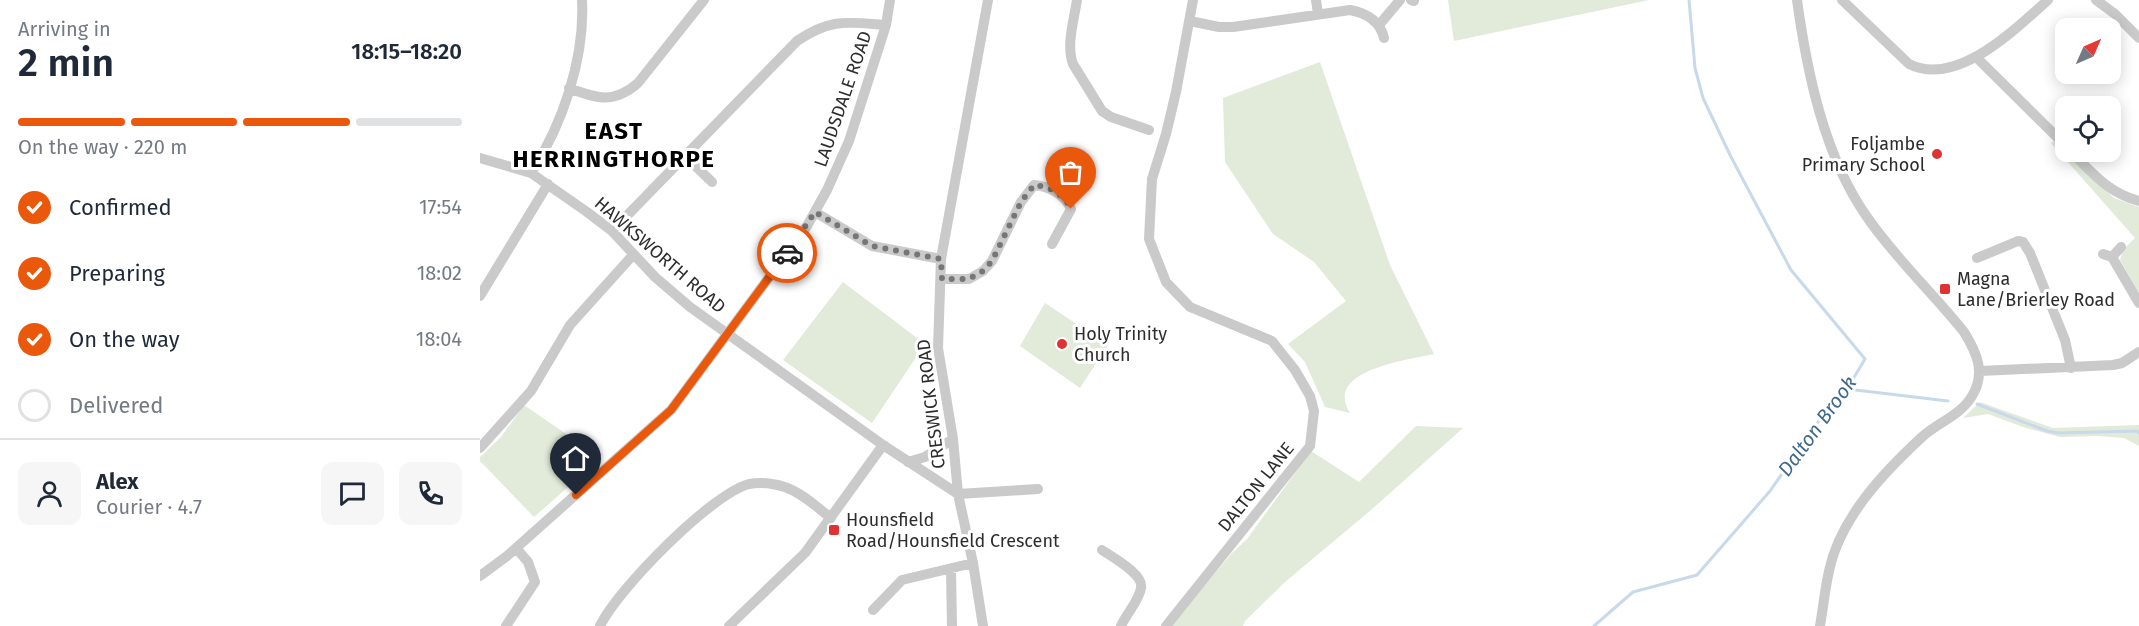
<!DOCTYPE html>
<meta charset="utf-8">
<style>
body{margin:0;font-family:"Fira Sans",sans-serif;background:#f6f6f7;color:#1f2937;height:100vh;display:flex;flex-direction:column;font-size:22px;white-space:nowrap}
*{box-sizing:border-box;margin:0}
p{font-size:20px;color:#747a83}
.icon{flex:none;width:33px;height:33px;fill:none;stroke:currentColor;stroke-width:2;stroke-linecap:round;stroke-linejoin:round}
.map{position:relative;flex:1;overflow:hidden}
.details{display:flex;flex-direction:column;background:#fff;width:480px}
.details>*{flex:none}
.needle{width:39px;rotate:45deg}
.tools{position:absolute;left:1575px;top:18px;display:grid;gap:12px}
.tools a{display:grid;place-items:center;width:66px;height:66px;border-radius:12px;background:#fff;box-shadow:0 3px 15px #0003;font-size:30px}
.pin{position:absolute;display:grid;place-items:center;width:51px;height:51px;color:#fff;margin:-62px -26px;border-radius:50% 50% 50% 0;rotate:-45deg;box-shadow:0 0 6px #0007}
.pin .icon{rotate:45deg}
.courier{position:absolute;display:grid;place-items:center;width:60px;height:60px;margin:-30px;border:4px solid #ea580c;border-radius:50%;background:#fff;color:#222;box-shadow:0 2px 8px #0007}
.head em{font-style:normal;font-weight:600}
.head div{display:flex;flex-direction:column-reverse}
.head{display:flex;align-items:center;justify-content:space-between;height:102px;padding:0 18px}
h1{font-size:39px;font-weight:600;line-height:45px}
.bar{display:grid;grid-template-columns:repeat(4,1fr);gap:9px 6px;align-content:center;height:72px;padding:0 18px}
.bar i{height:8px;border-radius:4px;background:#e0e1e3}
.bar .current{background:#ea580c}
.bar p{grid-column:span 4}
.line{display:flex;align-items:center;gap:15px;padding:0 18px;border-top:2px solid #e0e1e3}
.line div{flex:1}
.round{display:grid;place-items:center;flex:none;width:63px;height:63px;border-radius:12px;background:#f6f6f7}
ol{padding:0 18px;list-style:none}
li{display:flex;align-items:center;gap:18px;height:66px}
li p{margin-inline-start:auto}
li .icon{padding:6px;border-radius:50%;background:#ea580c;color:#fff;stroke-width:4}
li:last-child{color:#747a83}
li i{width:33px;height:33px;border:3px solid #e0e1e3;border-radius:50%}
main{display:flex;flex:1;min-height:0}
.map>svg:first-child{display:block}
.green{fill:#e2eada}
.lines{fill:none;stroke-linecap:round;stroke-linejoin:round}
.stream{stroke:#c7d9ea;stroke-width:3}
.minor{stroke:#cacaca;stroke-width:10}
.done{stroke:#767676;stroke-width:6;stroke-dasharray:0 10.8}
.route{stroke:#ea580c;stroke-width:8}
.poi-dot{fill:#df3333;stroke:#fff;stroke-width:2}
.labels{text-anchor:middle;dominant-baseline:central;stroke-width:6;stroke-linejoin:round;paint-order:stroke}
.street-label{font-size:18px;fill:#2d2d2d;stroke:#fff}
.poi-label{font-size:18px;fill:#2d2d2d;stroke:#fff;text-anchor:start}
.water-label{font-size:20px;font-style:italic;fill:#3e688c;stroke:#fff}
.district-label{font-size:24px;font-weight:bold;letter-spacing:1.5px;fill:#000;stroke:#fff}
</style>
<main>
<section class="details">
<div class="head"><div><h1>2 min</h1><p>Arriving in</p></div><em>18:15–18:20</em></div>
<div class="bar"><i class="current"></i><i class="current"></i><i class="current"></i><i></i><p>On the way · 220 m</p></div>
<ol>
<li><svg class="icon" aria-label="check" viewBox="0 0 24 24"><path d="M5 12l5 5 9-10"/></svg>Confirmed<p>17:54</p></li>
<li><svg class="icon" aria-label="check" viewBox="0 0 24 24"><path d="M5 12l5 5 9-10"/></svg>Preparing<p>18:02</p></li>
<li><svg class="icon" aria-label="check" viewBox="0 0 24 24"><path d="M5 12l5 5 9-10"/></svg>On the way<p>18:04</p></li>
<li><i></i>Delivered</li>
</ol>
<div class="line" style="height:108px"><a class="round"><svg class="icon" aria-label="person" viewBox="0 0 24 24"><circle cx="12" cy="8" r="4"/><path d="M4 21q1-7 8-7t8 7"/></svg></a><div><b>Alex</b><p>Courier · 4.7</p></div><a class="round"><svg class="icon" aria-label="chat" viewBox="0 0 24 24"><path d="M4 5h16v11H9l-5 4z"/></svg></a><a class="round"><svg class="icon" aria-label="phone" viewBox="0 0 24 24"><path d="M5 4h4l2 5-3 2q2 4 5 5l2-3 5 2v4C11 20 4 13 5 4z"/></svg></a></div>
</section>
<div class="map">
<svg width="1659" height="626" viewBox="0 0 1659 626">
<rect width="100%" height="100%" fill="#fff"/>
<path class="green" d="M968,0H1169L974,41Z
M840,62L910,265L954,354C928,360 843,370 870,413L845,407L825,362L808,344L866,301L834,262L793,234L745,162L743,98Z
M1574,141L1634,198L1659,207V293L1640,260L1643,250L1655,238L1571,143Z
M363,282L445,344L392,423L303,360Z
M565,303L628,345L600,388L540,346Z
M1500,402L1573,428L1659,425V446L1644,438L1618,436L1580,437L1546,428L1508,414L1483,418Z
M44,405L121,458L54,517L0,461V457L21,437Z
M936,426L983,428L891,510L805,582L765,621L763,626H690L752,553L767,539L831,451L879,482Z"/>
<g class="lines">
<path class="stream" d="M1367,389L1468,401
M1497,404L1567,431L1579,433L1657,431L1659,433
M1114,626L1153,592L1217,575L1290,491L1350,405L1367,389L1385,359L1311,270L1251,157L1223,98L1215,68L1209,0"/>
<path class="minor" d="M597,0C594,20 586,45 593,64L622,111L631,117L669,130
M836,0L838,14
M931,0L934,1
M1317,0C1327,72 1344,156 1387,217C1415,258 1453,293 1484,332C1497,353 1506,373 1492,396C1481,415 1457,423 1442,437C1404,472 1360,518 1349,571C1345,589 1343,608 1340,626
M1362,0L1429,64C1477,88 1535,29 1568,0
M1616,0L1635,14L1659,38
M710,21L739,27H753L870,10C886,13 900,21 904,38
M899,25L920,0
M1496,57L1586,146
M89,88C117,99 134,104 158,83L224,0
M1591,152C1613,173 1628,193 1659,201
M205,156L232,182
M0,158L51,173L107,212L132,231L175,277L210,307L403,445L478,494L558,489
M51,173C83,124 105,58 102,0
M335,212L392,246L461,259
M132,231L317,41C351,18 367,22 406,25
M1623,254L1632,257L1641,247
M1632,257L1659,303
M1497,258L1538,241L1543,242L1550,253L1585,340L1591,368
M462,279H489L503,271L512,261L541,202L554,185C569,186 585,195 591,209L572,244
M0,296L68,184
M1500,371L1633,365L1642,363L1659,352
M0,448L51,391L90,325L153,255
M428,462L445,457L473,439
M622,550C632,557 664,574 661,588C659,601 646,614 641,626
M471,569L472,626
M0,576L27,556L191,410L327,226L347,190L369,141L406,25L410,0
M393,610L422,580L493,563
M26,626L55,582L48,562L36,548
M120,626C137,590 231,494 269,484C275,483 286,483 292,484C316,487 333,504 351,518
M249,626L325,553L403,445
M503,626L493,563L478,494L473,439L458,348L461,259L508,0
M686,626L830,446L834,411L830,396L815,370L792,341L710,307L686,282L669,239L672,179L686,134L696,92L713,0"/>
</g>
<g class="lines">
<path class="done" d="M307,253L335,212L392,246L461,259L462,279H489L503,271L512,261L541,202L554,185C569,186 585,195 591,209"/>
<path class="route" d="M96,495L191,410L307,253"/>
</g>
<g class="poi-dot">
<circle cx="1457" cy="154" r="6"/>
<rect x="1459" y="283" width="12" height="12" rx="3"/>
<circle cx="582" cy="344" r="6"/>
<rect x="348" y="524" width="12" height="12" rx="3"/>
</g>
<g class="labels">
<g class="street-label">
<text transform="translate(363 99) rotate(-71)">LAUDSDALE ROAD</text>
<text transform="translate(180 255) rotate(41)">HAWKSWORTH ROAD</text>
<text transform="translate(451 404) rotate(-97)">CRESWICK ROAD</text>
<text transform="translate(776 487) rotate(-51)">DALTON LANE</text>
</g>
<g class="poi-label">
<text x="1445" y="144" text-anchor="end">Foljambe<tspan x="1445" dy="21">Primary School</tspan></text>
<text x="1477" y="279">Magna<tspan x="1477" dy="21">Lane/Brierley Road</tspan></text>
<text x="594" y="334">Holy Trinity<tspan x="594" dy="21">Church</tspan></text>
<text x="366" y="520">Hounsfield<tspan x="366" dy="21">Road/Hounsfield Crescent</tspan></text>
</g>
<g class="water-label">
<text transform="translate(1337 426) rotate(-54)">Dalton Brook</text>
</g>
<g class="district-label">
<text x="134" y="131">EAST<tspan x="134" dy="28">HERRINGTHORPE</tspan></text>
</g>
</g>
</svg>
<div class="tools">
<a><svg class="needle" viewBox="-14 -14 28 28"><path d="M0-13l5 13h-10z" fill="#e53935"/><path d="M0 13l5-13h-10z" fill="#747a83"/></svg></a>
<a><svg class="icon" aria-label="locate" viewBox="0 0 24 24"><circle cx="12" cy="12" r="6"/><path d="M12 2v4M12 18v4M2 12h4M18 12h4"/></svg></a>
</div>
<div class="pin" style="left:591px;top:209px;background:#ea580c"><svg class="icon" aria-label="bag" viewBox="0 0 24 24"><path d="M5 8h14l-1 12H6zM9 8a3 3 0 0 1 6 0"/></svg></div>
<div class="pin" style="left:96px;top:495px;background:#1f2937"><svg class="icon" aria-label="home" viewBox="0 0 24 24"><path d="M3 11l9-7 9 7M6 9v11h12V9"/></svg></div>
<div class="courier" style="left:307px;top:253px"><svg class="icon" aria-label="car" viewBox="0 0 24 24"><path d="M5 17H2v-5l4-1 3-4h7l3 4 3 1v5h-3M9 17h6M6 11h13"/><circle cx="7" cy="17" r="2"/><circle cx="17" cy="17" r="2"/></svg></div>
</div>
</main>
